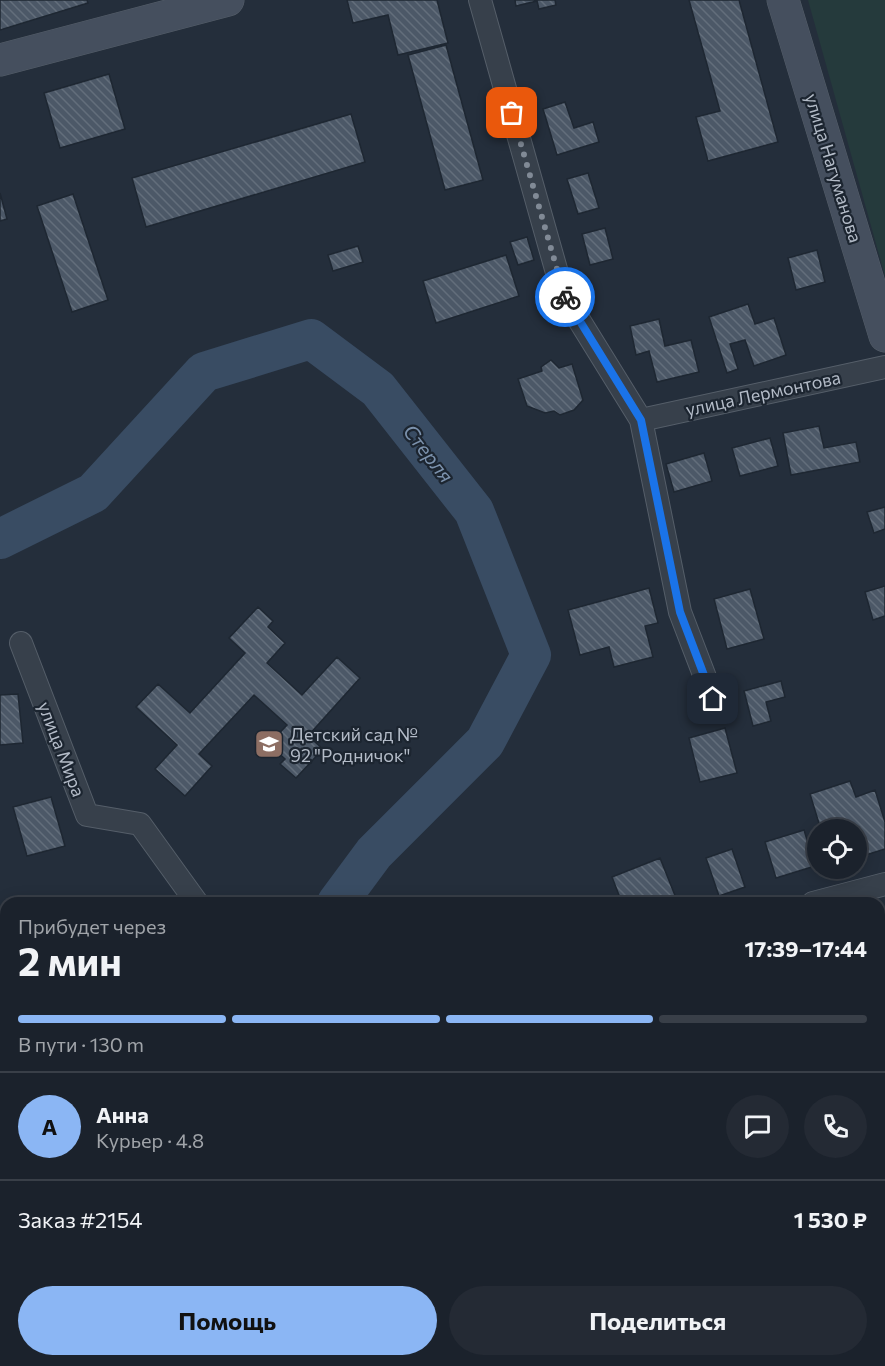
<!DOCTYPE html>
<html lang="ru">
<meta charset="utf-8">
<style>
body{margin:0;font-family:Commissioner,sans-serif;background:#242a34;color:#f1f3f6;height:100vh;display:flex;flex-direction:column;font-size:22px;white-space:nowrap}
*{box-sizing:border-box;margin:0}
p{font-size:20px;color:#a0a4a9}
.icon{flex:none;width:33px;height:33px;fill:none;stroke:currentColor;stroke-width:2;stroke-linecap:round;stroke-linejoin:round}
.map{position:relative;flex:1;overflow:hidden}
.sheet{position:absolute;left:0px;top:897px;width:885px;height:470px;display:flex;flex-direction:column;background:#1b222c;border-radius:18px 18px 0 0;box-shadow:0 3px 15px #0003,0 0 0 2px #393f48}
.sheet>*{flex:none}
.controls{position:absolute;left:807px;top:819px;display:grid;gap:12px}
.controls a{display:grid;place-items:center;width:60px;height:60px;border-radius:50%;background:#1b222c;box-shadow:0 3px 15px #0003,0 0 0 2px #393f48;font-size:30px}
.pin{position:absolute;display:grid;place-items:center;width:51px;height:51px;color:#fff;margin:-26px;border-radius:12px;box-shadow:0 3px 9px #0006}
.courier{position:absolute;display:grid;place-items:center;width:60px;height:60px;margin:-30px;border:4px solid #1a73e8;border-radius:50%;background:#fff;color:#222;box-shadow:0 2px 8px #0007}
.summary em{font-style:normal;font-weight:700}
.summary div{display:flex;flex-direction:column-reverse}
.summary{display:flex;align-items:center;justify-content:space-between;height:102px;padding:0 18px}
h1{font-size:39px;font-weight:700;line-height:45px}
.bar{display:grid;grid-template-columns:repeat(4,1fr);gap:9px 6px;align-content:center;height:72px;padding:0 18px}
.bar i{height:8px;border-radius:4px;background:#393f48}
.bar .selected{background:#8bb6f4}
.bar p{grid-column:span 4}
.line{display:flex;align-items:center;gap:15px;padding:0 18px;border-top:2px solid #393f48}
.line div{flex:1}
.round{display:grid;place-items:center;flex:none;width:63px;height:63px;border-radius:32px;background:#242a34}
.cta{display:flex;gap:12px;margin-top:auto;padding:12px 18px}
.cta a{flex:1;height:69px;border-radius:36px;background:#8bb6f4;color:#111;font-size:24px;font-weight:700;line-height:69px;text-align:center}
.cta a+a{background:#242a34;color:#f1f3f6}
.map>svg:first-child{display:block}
.garden{fill:#253a3c}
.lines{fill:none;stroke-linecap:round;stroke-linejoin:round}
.river{stroke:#394c63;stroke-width:40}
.building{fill:url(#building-back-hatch);stroke:#1e2732;stroke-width:1.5}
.lane-casing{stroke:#555e69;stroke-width:12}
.street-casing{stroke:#555e69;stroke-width:24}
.secondary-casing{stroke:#555e69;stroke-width:33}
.lane{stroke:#37404b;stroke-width:10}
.street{stroke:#37404b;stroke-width:22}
.secondary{stroke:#454f5e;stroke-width:32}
.done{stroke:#818a96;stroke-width:6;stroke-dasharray:0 10.8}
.route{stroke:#1a73e8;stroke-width:8}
.labels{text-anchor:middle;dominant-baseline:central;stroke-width:4.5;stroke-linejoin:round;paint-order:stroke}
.street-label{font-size:18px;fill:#b3bbc7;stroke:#1c2530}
.poi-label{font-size:18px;fill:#b3bbc7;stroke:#1c2530;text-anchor:start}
.water-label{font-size:20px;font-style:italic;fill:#7c92ad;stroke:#1c2530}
</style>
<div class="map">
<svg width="885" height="1366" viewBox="0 0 885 1366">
<defs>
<pattern id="building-back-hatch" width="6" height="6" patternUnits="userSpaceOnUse" patternTransform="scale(1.5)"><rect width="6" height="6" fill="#4c5867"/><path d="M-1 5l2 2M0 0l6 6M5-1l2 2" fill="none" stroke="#636e7b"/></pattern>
</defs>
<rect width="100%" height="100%" fill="#242e3b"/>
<path class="garden" d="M808,0H885V276Z"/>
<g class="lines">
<path class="river" d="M0,539L93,493L204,372L311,339L378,389L474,511L531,655L485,742L374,853L337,903
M879,1140L885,1138"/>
</g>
<path class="building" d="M0,0H87L88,3L0,30Z
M347,0H437L448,43L398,55L388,15L353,23Z
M515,0H555L556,5L539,9L537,1L516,6Z
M689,0H739L778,142L708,161L696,117L720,111Z
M446,45L483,180L445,190L408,55Z
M109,74L125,129L60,148L44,93Z
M565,102L574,128L593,122L599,142L557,155L543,109Z
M351,114L365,162L146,227L132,178Z
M588,173L599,208L578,214L567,179Z
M0,193L7,219L0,221Z
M73,194L108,300L72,312L37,206Z
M605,228L613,259L590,265L582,234Z
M527,237L534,260L518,265L510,242Z
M358,246L363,262L333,271L328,255Z
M817,250L825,282L796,290L788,258Z
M506,255L519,296L436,323L423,281Z
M748,304L755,324L774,318L786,355L754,366L745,340L730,344L738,369L727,373L709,317Z
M659,319L665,346L691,340L699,372L657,382L649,351L636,355L630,326Z
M551,360L559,368L572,364L583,400L574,410L560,415L554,411L545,413L527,406L518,379L542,371L541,367Z
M819,426L824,448L856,442L860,462L791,475L783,433Z
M770,438L778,466L740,476L732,448Z
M704,453L712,481L674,492L666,464Z
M885,507V529L874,533L867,512Z
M885,586V616L873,620L865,592Z
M649,588L658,623L645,626L653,657L614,667L609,647L580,655L568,610Z
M750,589L764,639L727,649L714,599Z
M258,607L273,621L268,627L285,643L267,663L302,695L337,657L360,678L308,736L323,749L296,778L280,764L285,759L269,744L287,725L254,695L199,754L212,766L185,796L155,769L177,745L136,707L158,684L190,713L245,653L229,638Z
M781,681L785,697L766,702L771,721L753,726L744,691Z
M18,694L23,743L0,745V695Z
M725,728L737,773L700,782L689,738Z
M850,781L856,797L875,790L885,822V849L856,858V830H821L810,794Z
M51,797L65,846L27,856L13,807Z
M804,830L815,866L776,878L765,842Z
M732,849L745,887L719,896L706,858Z
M660,858L678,903H622L612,877Z
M885,915V949L879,951V917Z
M0,1019L6,1035V1054L0,1056Z
M6,1160V1218L0,1220V1177L2,1176L0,1162Z
M885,1337V1366H875L874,1360H879V1355H882L879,1339Z
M13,1360H62L63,1366H14Z
M78,1360H115L117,1366H79Z
M481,1360H528L529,1366H482Z
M814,1360H836L838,1366H816Z"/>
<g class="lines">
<g class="lane-casing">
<path id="lane" d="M879,1202L885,1201
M181,1366L200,1360"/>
</g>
<g class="street-casing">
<path id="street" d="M480,0L563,294L641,420L885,367
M641,420L680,612L713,698
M21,643L87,815L140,824L197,903
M813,903L885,884
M879,1074L885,1073
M0,1129L6,1127"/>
</g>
<g class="secondary-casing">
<path id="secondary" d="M783,0L885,336
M0,60L228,0"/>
</g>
<use href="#lane" class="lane"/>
<use href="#street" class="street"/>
<use href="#secondary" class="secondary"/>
</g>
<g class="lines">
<path class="done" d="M512,113L565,297"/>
<path class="route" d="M565,297L641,420L680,612L713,699"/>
</g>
<defs>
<g id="school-square" transform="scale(1.5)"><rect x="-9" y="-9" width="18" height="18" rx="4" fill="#8d6e63" stroke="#1c2530"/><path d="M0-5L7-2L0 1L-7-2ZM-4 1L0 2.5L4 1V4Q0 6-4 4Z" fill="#fff"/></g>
</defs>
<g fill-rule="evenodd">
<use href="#school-square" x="269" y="744"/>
</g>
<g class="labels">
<g class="street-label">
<text transform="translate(834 168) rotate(73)">улица Нагуманова</text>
<text transform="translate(763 393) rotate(-12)">улица Лермонтова</text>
<text transform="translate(62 749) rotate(69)">улица Мира</text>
</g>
<g class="poi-label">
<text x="290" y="734">Детский сад №<tspan x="290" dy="21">92 "Родничок"</tspan></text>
</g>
<g class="water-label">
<text transform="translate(429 453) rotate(52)">Стерля</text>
</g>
</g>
</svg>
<div class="controls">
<a><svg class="icon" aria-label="locate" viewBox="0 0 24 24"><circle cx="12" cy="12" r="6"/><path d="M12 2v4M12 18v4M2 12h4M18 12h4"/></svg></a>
</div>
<div class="pin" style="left:512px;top:113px;background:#ea580c"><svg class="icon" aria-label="bag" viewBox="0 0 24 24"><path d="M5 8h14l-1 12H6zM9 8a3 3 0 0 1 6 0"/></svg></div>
<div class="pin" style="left:713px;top:699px;background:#1f2937"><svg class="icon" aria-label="home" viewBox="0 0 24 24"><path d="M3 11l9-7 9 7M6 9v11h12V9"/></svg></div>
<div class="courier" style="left:565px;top:297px"><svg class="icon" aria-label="bike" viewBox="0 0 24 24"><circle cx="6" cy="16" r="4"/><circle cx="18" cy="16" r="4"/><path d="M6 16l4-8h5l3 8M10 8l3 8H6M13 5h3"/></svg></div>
<section class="sheet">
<div class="summary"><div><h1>2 мин</h1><p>Прибудет через</p></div><em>17:39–17:44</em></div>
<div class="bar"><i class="selected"></i><i class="selected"></i><i class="selected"></i><i></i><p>В пути · 130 m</p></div>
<div class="line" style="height:108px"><b class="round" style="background:#8bb6f4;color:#111">А</b><div><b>Анна</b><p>Курьер · 4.8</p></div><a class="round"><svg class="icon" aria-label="chat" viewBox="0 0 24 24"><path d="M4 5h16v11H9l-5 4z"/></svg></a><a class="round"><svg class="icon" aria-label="phone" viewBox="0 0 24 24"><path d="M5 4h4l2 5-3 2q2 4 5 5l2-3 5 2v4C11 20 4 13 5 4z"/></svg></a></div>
<div class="line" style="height:78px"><div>Заказ #2154</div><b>1 530 ₽</b></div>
<div class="cta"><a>Помощь</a><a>Поделиться</a></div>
</section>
</div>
